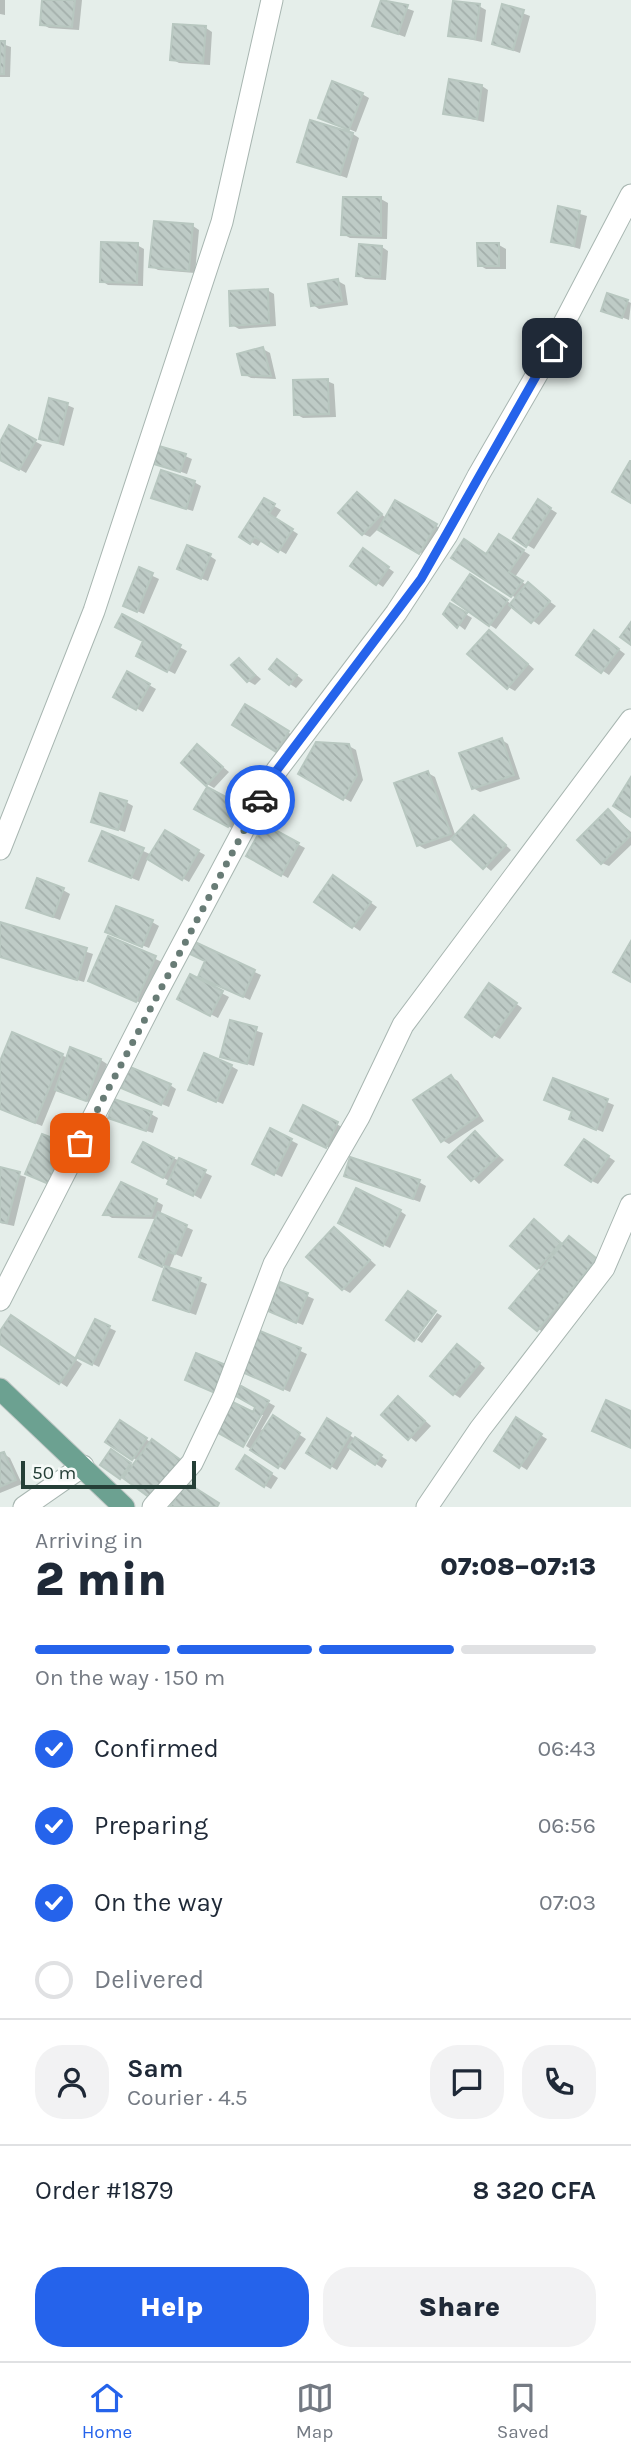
<!DOCTYPE html>
<meta charset="utf-8">
<style>
body{margin:0;font-family:Karla,sans-serif;background:#f2f2f3;color:#1f2937;height:100vh;display:flex;flex-direction:column;font-size:26px;white-space:nowrap}
*{box-sizing:border-box;margin:0}
p{font-size:23px;color:#747a83}
.icon{flex:none;width:38px;height:38px;fill:none;stroke:currentColor;stroke-width:2;stroke-linecap:round;stroke-linejoin:round}
.map{position:relative;height:1507px;overflow:hidden}
.side{display:flex;flex-direction:column;background:#fff;flex:1}
.side>*{flex:none}
.scale{position:absolute;left:21px;bottom:18px;width:175px;box-sizing:border-box;padding-left:7px;border:4px solid #253f37;border-top:0;font-size:19px;line-height:24px;white-space:nowrap;color:#253f37;-webkit-text-stroke:5px #f6faf8;paint-order:stroke}
.pin{position:absolute;display:grid;place-items:center;width:60px;height:60px;color:#fff;margin:-30px;border-radius:14px;box-shadow:0 4px 10px #0006}
.courier{position:absolute;display:grid;place-items:center;width:70px;height:70px;margin:-35px;border:5px solid #2563eb;border-radius:50%;background:#fff;color:#222;box-shadow:0 2px 9px #0007}
.overview em{font-style:normal;font-weight:800}
.overview div{display:flex;flex-direction:column-reverse}
.overview{display:flex;align-items:center;justify-content:space-between;height:119px;padding:0 35px}
h1{font-size:46px;font-weight:800;line-height:52px}
.bar{display:grid;grid-template-columns:repeat(4,1fr);gap:10px 7px;align-content:center;height:84px;padding:0 35px}
.bar i{height:9px;border-radius:5px;background:#e0e1e3}
.bar .on{background:#2563eb}
.bar p{grid-column:span 4}
.line{display:flex;align-items:center;gap:18px;padding:0 35px;border-top:2px solid #e0e1e3}
.line div{flex:1}
.round{display:grid;place-items:center;flex:none;width:74px;height:74px;border-radius:28px;background:#f2f2f3}
ol{padding:0 35px;list-style:none}
li{display:flex;align-items:center;gap:21px;height:77px}
li p{margin-inline-start:auto}
li .icon{padding:7px;border-radius:50%;background:#2563eb;color:#fff;stroke-width:4}
li:last-child{color:#747a83}
li i{width:38px;height:38px;border:4px solid #e0e1e3;border-radius:50%}
.primary-button{display:flex;gap:14px;margin-top:auto;padding:14px 35px}
.primary-button a{flex:1;height:80px;border-radius:28px;background:#2563eb;color:#fff;font-size:28px;font-weight:800;line-height:80px;text-align:center}
.primary-button a+a{background:#f2f2f3;color:#1f2937}
.dock{display:flex;justify-content:space-around;align-items:center;height:98px;border-top:2px solid #e0e1e3;background:#fff;font-size:19px;color:#747a83}
.dock a{display:grid;justify-items:center;gap:4px}
.dock .on{color:#2563eb}
.map>svg:first-child{display:block}
.shadow{fill:#0003}
.building{fill:url(#building-back-hatch);stroke:#b8c7c0;stroke-width:2}
.lines{fill:none;stroke-linecap:round;stroke-linejoin:round}
.minor-casing{stroke:#a8b6b1;stroke-width:23}
.major-casing{stroke:#c2c9c7;stroke-width:23}
.minor{stroke:#fff;stroke-width:21}
.major{stroke:#6ca191;stroke-width:21}
.done{stroke:#687c76;stroke-width:7;stroke-dasharray:0 12.6}
.route{stroke:#2563eb;stroke-width:9}
</style>
<div class="map">
<svg width="631" height="1507" viewBox="0 0 631 1507">
<defs>
<pattern id="building-back-hatch" width="6" height="6" patternUnits="userSpaceOnUse" patternTransform="scale(1.75)"><rect width="6" height="6" fill="#becbc6"/><path d="M-1 5l2 2M0 0l6 6M5-1l2 2" fill="none" stroke="#a3afab"/></pattern>
</defs>
<rect width="100%" height="100%" fill="#e5eeea"/>
<path class="shadow" d="M0,0H5V15L0,14Z
M44,0H82L79,30L49,28L42,24Z
M383,0L414,11L405,37L374,25Z
M479,6L486,10L482,42L450,35Z
M504,6L530,16L520,53L494,44Z
M206,28L212,32L210,65L179,63L172,59Z
M0,43L11,47L10,77H0Z
M482,86L488,90L484,122L445,113Z
M362,94L369,98L356,132L320,117Z
M353,134L359,138L347,178L299,161Z
M344,198L381,199L388,203L387,239L350,238L343,234Z
M559,208L587,216L580,249L553,241Z
M193,226L199,230L195,273L158,270L151,266Z
M137,245L144,249L143,286L108,285L102,281Z
M499,245L506,249V269H486L479,265Z
M382,247L388,251L386,280L365,279L358,275Z
M338,281L345,285L348,305L319,309L313,305Z
M267,290L274,294L276,326L239,329L232,325Z
M627,301L631,303L629,320L603,310Z
M263,349L270,353L276,379L251,378L244,374Z
M327,381L334,384L336,417L303,418L296,414Z
M67,405L74,408L64,446L41,438Z
M10,428L42,445L26,473L0,458V446Z
M185,456L192,459L187,474L156,463Z
M194,482L201,486L193,511L160,501Z
M358,494L386,518L396,502L443,530L427,556L379,528L370,537L363,534L340,513Z
M264,500L281,510L275,519L298,534L286,554L262,540L258,546L241,536Z
M538,501L557,513L534,549L515,538Z
M507,540L530,555L515,577L556,606L539,625L513,606L496,629L490,625L478,580L511,604L516,598L454,558L486,556Z
M370,555L394,572L383,587L377,583Z
M210,556L216,560L208,581L185,572Z
M140,570L159,579L144,614L132,609Z
M451,605L472,618L465,630L445,614Z
M123,617L187,651L175,674L138,655L146,641Z
M496,636L534,669L515,691L508,687Z
M601,636L625,654L609,675L578,654Z
M239,660L261,679L255,685L248,681Z
M278,661L303,680L296,688L290,684Z
M128,673L156,689L143,712L115,696Z
M245,707L294,736L284,754L234,724Z
M502,740L508,744L520,779L480,792L473,788Z
M198,746L229,772L214,788L207,784Z
M349,746L356,750L363,780L351,802L300,773Z
M428,773L435,777L456,837L474,817L511,850L491,871L454,839L425,849L418,845Z
M208,789L246,810L235,830L197,808Z
M126,802L133,806L125,832L93,821Z
M608,812L631,832V845L609,866L602,863Z
M264,826L305,848L288,878L248,855Z
M103,833L152,855L165,833L205,855L189,882L148,858L139,881L98,864Z
M340,881L377,907L360,931L317,901Z
M63,890L70,894L60,920L35,911Z
M152,922L159,926L149,948L112,933Z
M0,924L93,954L84,982L0,957Z
M109,938L162,962L143,1004L97,984Z
M196,944L261,975L250,1000L207,980V961Z
M191,977L229,997L218,1018L179,998Z
M496,989L522,1008L500,1039L493,1035Z
M231,1022L263,1033L254,1066L222,1056Z
M13,1035L68,1058L101,1060L107,1064L93,1104L57,1089L42,1126L0,1109V1065Z
M231,1066L238,1070L223,1104L197,1093Z
M451,1077L458,1081L484,1121L449,1144L442,1140Z
M554,1080L614,1105L603,1132L578,1122Z
M170,1085L176,1089L169,1107L130,1091Z
M303,1107L344,1128L334,1150L299,1134Z
M151,1114L158,1118L153,1133L116,1121Z
M271,1130L298,1144L282,1177L261,1167Z
M475,1134L504,1160L479,1184L450,1157Z
M143,1144L212,1176L201,1199L134,1161Z
M591,1145L615,1161L598,1184L592,1181Z
M0,1169L26,1177L14,1226L0,1223Z
M346,1175L419,1182L426,1186L420,1202Z
M156,1201L163,1205L160,1215L193,1230L182,1257L175,1254L169,1269L207,1284L196,1315L162,1303L166,1267L148,1261L157,1219L112,1218L106,1214Z
M400,1211L406,1215L390,1248L346,1226Z
M535,1222L564,1245L570,1238L603,1263L545,1333L538,1329L543,1271L538,1268Z
M335,1229L376,1265L350,1293L343,1289Z
M281,1284L314,1299L303,1325L277,1314Z
M437,1313L442,1316L422,1343L417,1340Z
M18,1321L82,1364L67,1387L0,1342V1334Z
M95,1321L116,1331L99,1367L85,1360Z
M261,1333L307,1354L290,1392L251,1375Z
M464,1350L485,1368L460,1398L454,1394Z
M242,1388L275,1406L261,1430L280,1422L306,1439L285,1470L246,1446L263,1415H253L257,1406Z
M405,1402L431,1426L416,1442L383,1415Z
M516,1420L547,1439L527,1470L496,1450Z
M328,1421L387,1460L382,1468L351,1447L337,1470L308,1452Z
M120,1423L152,1443L128,1481L102,1465L118,1455L134,1466L138,1461L108,1442Z
M4,1454L10,1458L22,1484L0,1493V1455Z
M252,1461L278,1478L271,1489L264,1485Z"/>
<path class="building" d="M42,0H75L72,27L40,25Z
M381,0L408,5L398,34L372,26Z
M453,1L480,4L475,39L448,36Z
M502,4L524,10L513,50L492,44Z
M173,24L206,26L203,63L170,60Z
M0,41H5L4,74H0Z
M449,79L482,85L477,119L443,114Z
M332,81L363,93L349,130L318,118Z
M310,120L353,133L340,175L297,162Z
M343,197H381V236L341,235Z
M558,206L580,211L574,246L551,242Z
M154,221L193,224L189,271L149,267Z
M101,242L138,243L137,283L100,282Z
M477,243H499V266H478Z
M359,244L382,246L380,277L356,276Z
M338,279L342,301L311,306L308,284Z
M268,289L269,323L230,326L229,291Z
M607,293L628,300L622,318L601,311Z
M263,347L271,376L242,375L237,354Z
M328,379L329,414L294,415L293,380Z
M49,398L68,403L58,443L39,439Z
M9,425L36,440L19,470L0,460V442Z
M159,446L186,454L180,472L154,464Z
M630,461H631V503L612,492Z
M161,470L195,481L186,509L151,498Z
M357,492L382,514L362,535L338,513Z
M264,498L275,504L269,514L293,529L278,552L255,537L250,544L239,537Z
M538,499L551,508L526,547L513,538Z
M395,500L437,524L419,554L378,530Z
M499,534L524,550L509,572L523,581L511,597L451,558L464,539L486,554Z
M187,545L211,554L201,579L177,569Z
M363,548L389,567L376,585L350,566Z
M139,567L153,573L137,612L123,606Z
M470,574L508,600L489,626L452,600Z
M528,582L550,601L531,623L509,605Z
M450,603L467,613L457,628L443,614Z
M122,614L181,645L167,672L136,656L143,641L115,627Z
M631,622V645L620,637Z
M489,630L528,664L507,689L467,654Z
M594,630L619,649L601,673L576,655Z
M239,658L255,675L247,682L231,665Z
M277,659L297,675L289,685L269,669Z
M127,671L150,684L136,710L113,697Z
M245,704L289,731L276,752L232,725Z
M502,738L514,775L472,789L459,753Z
M316,742L349,744L357,775L343,800L298,774Z
M197,744L223,767L206,786L181,763Z
M428,771L451,834L417,846L394,783Z
M631,777V817L613,806Z
M207,787L241,805L228,827L194,809Z
M100,793L127,801L118,830L91,822Z
M608,809L631,835L601,864L577,840Z
M474,815L506,845L483,869L451,839Z
M264,824L299,843L281,876L246,856Z
M165,830L199,850L182,880L147,859Z
M102,831L144,848L131,878L89,861Z
M333,875L371,902L352,928L314,902Z
M37,878L64,888L53,917L26,908Z
M116,906L153,920L142,947L105,932Z
M0,922L87,948L77,980L0,957Z
M108,936L156,956L136,1002L88,981Z
M631,941V982L613,972Z
M195,942L255,970L243,997L198,977L205,961L190,954Z
M190,974L223,991L210,1016L177,999Z
M489,983L517,1003L492,1037L465,1017Z
M230,1020L257,1027L247,1064L220,1057Z
M12,1032L63,1054L35,1123L0,1109V1061Z
M70,1047L101,1059L86,1101L55,1090Z
M204,1053L232,1065L216,1102L188,1090Z
M130,1067L171,1084L161,1105L121,1088Z
M451,1075L478,1116L441,1142L413,1100Z
M553,1078L608,1099L596,1130L569,1119L572,1111L544,1100Z
M114,1099L152,1112L146,1131L108,1118Z
M303,1105L338,1122L326,1148L290,1131Z
M270,1128L292,1139L274,1175L252,1164Z
M475,1131L498,1156L471,1181L448,1157Z
M42,1134L68,1144L51,1185L25,1174Z
M584,1139L609,1156L591,1182L565,1165Z
M143,1142L174,1158L163,1178L132,1162Z
M350,1157L420,1180L413,1199L344,1176Z
M179,1158L206,1170L193,1196L167,1184Z
M0,1167L20,1172L7,1223L0,1222Z
M121,1182L157,1199L151,1216L103,1215Z
M356,1188L401,1210L383,1246L338,1223Z
M158,1212L187,1225L175,1254L168,1252L162,1267L139,1257Z
M534,1219L561,1243L537,1269L510,1246Z
M334,1227L370,1260L342,1290L306,1257Z
M569,1236L597,1259L537,1331L509,1308Z
M165,1266L201,1278L189,1312L153,1300Z
M280,1282L308,1293L296,1323L268,1311Z
M408,1291L436,1311L414,1341L386,1320Z
M11,1315L76,1359L59,1384L0,1344V1331Z
M95,1319L110,1326L92,1365L76,1357Z
M260,1331L301,1348L283,1390L242,1372Z
M457,1344L480,1363L453,1395L430,1376Z
M196,1353L226,1365L215,1393L185,1380Z
M241,1386L269,1401L243,1447L215,1431L231,1401L253,1412L255,1407L236,1396Z
M398,1396L425,1421L408,1440L381,1415Z
M606,1400L631,1411V1448L592,1431Z
M273,1415L300,1433L278,1468L250,1450Z
M516,1417L542,1434L519,1468L494,1451Z
M327,1418L351,1433L330,1468L306,1453Z
M120,1420L147,1438L132,1460L105,1442Z
M355,1437L382,1455L375,1465L348,1447Z
M152,1439L182,1461L153,1500L123,1478Z
M111,1449L131,1463L120,1479L100,1465Z
M4,1452L16,1480L0,1487V1453Z
M245,1455L272,1473L264,1487L236,1469Z
M186,1482L219,1503L217,1507H170Z"/>
<g class="lines">
<g class="minor-casing">
<path id="minor" d="M0,849L94,611L222,222L272,0
M0,1300L154,998L248,821L277,770L396,613L447,535L478,476L540,369L631,195
M24,1507L83,1466
M153,1507L192,1463L224,1396L274,1264L359,1117L403,1025L631,720
M427,1507L480,1429L604,1268L631,1205"/>
</g>
<g class="major-casing">
<path id="major" d="M0,1389L124,1507"/>
</g>
<use href="#minor" class="minor"/>
<use href="#major" class="major"/>
</g>
<g class="lines">
<path class="done" d="M80,1143L260,800"/>
<path class="route" d="M260,800L277,770L421,579L552,348"/>
</g>
</svg>
<div class="scale">50 m</div>
<div class="pin" style="left:80px;top:1143px;background:#ea580c"><svg class="icon" aria-label="bag" viewBox="0 0 24 24"><path d="M5 8h14l-1 12H6zM9 8a3 3 0 0 1 6 0"/></svg></div>
<div class="pin" style="left:552px;top:348px;background:#1f2937"><svg class="icon" aria-label="home" viewBox="0 0 24 24"><path d="M3 11l9-7 9 7M6 9v11h12V9"/></svg></div>
<div class="courier" style="left:260px;top:800px"><svg class="icon" aria-label="car" viewBox="0 0 24 24"><path d="M5 17H2v-5l4-1 3-4h7l3 4 3 1v5h-3M9 17h6M6 11h13"/><circle cx="7" cy="17" r="2"/><circle cx="17" cy="17" r="2"/></svg></div>
</div>
<section class="side">
<div class="overview"><div><h1>2 min</h1><p>Arriving in</p></div><em>07:08–07:13</em></div>
<div class="bar"><i class="on"></i><i class="on"></i><i class="on"></i><i></i><p>On the way · 150 m</p></div>
<ol>
<li><svg class="icon" aria-label="check" viewBox="0 0 24 24"><path d="M5 12l5 5 9-10"/></svg>Confirmed<p>06:43</p></li>
<li><svg class="icon" aria-label="check" viewBox="0 0 24 24"><path d="M5 12l5 5 9-10"/></svg>Preparing<p>06:56</p></li>
<li><svg class="icon" aria-label="check" viewBox="0 0 24 24"><path d="M5 12l5 5 9-10"/></svg>On the way<p>07:03</p></li>
<li><i></i>Delivered</li>
</ol>
<div class="line" style="height:126px"><a class="round"><svg class="icon" aria-label="person" viewBox="0 0 24 24"><circle cx="12" cy="8" r="4"/><path d="M4 21q1-7 8-7t8 7"/></svg></a><div><b>Sam</b><p>Courier · 4.5</p></div><a class="round"><svg class="icon" aria-label="chat" viewBox="0 0 24 24"><path d="M4 5h16v11H9l-5 4z"/></svg></a><a class="round"><svg class="icon" aria-label="phone" viewBox="0 0 24 24"><path d="M5 4h4l2 5-3 2q2 4 5 5l2-3 5 2v4C11 20 4 13 5 4z"/></svg></a></div>
<div class="line" style="height:91px"><div>Order #1879</div><b>8 320 CFA</b></div>
<div class="primary-button"><a>Help</a><a>Share</a></div>
</section>
<nav class="dock">
<a class="on"><svg class="icon" aria-label="home" viewBox="0 0 24 24"><path d="M3 11l9-7 9 7M6 9v11h12V9"/></svg>Home</a>
<a><svg class="icon" aria-label="map" viewBox="0 0 24 24"><path d="M3 6l6-2 6 2 6-2v14l-6 2-6-2-6 2zM9 4v14M15 6v14"/></svg>Map</a>
<a><svg class="icon" aria-label="saved" viewBox="0 0 24 24"><path d="M7 4h10v16l-5-4-5 4z"/></svg>Saved</a>
</nav>
